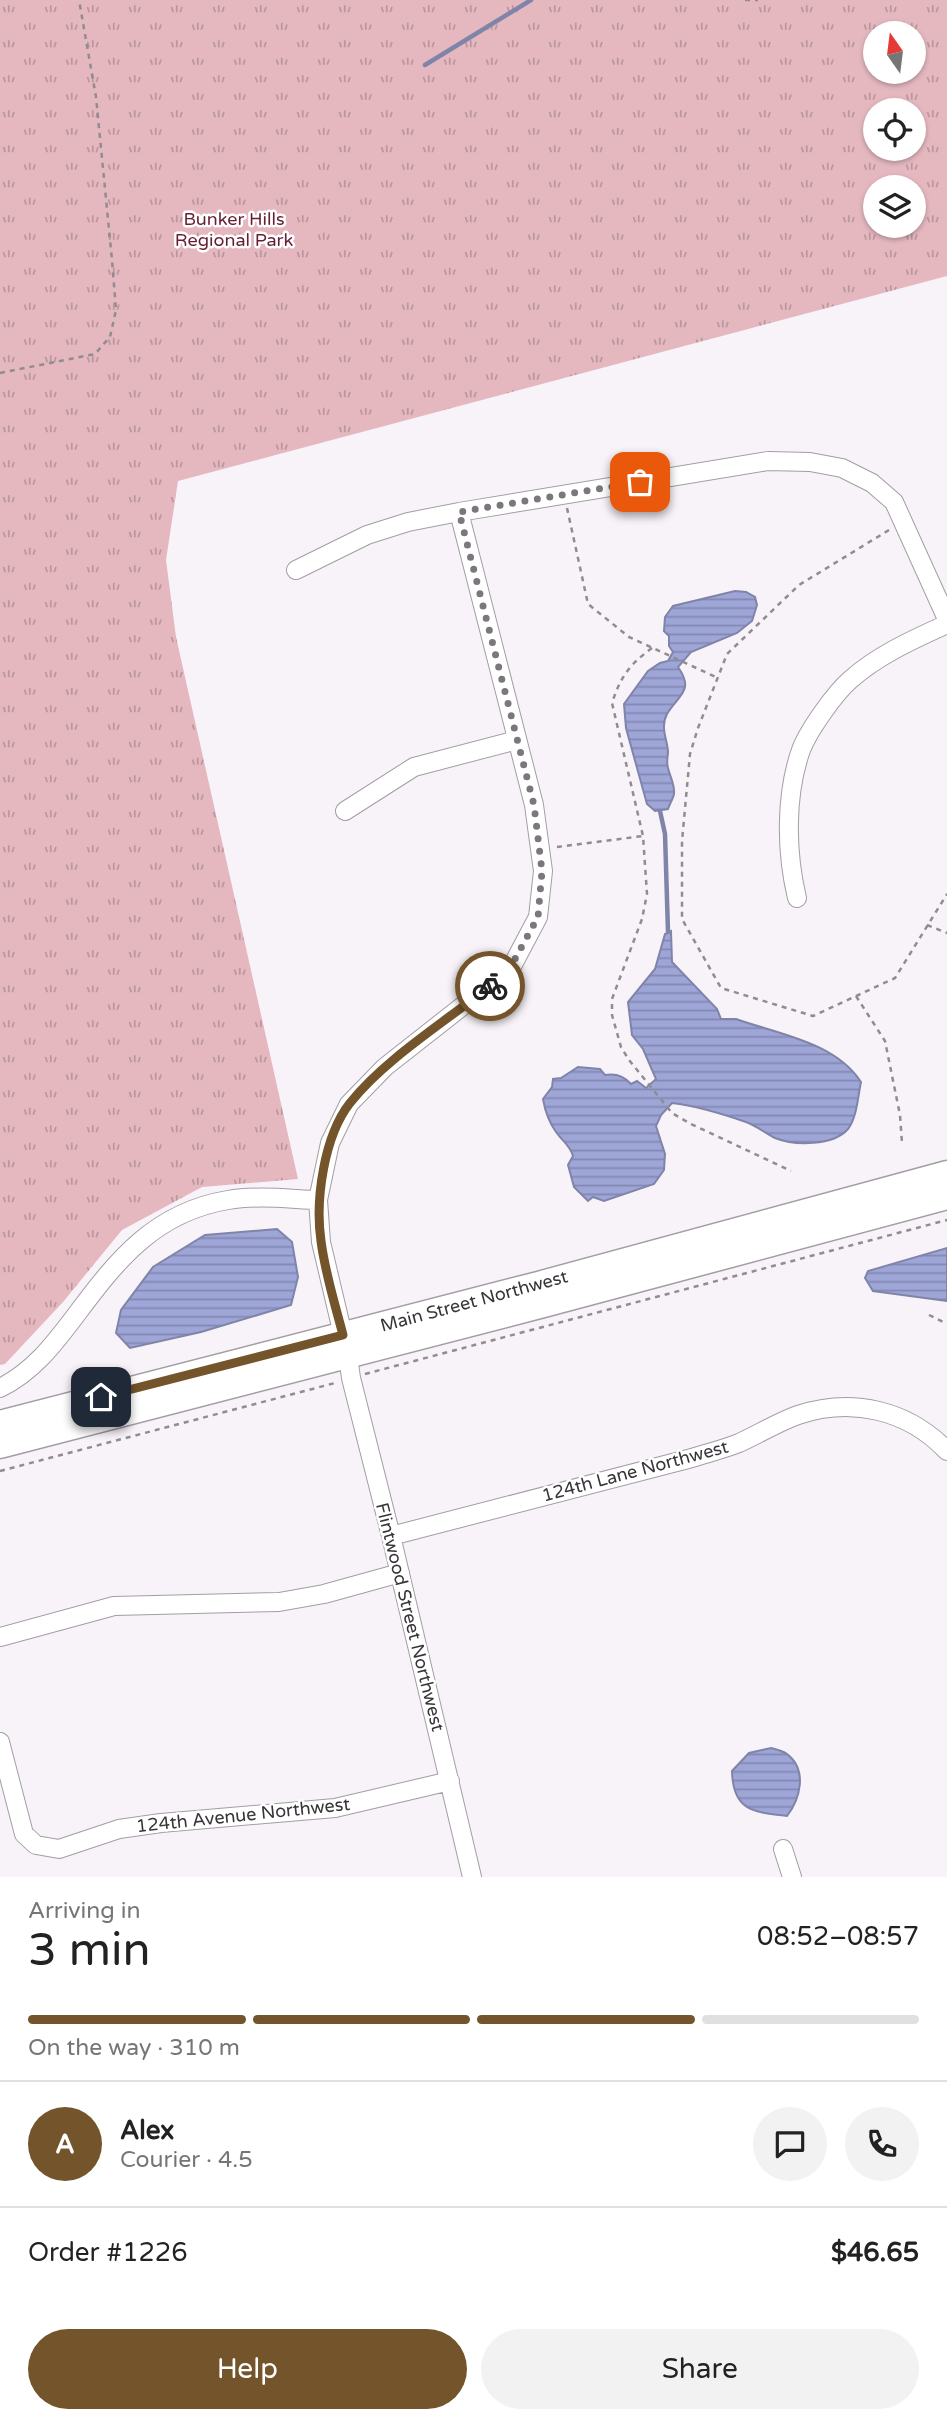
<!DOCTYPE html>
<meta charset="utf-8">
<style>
body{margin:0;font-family:"Varela Round",sans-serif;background:#f2f2f2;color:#222;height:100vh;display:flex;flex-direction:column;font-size:26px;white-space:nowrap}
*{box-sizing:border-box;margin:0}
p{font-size:23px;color:#767676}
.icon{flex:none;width:38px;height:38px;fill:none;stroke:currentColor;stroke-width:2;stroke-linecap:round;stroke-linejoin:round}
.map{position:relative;height:1877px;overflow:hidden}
.panel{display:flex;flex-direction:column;background:#fff;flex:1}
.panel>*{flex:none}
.needle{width:46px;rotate:346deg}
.tools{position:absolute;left:863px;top:21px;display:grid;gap:14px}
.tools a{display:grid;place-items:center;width:63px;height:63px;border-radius:50%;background:#fff;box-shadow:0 2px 5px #0004;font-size:35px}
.pin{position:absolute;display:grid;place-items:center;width:60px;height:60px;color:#fff;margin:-30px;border-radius:14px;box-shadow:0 4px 10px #0006}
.courier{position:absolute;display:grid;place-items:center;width:70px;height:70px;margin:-35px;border:5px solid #74542a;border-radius:50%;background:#fff;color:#222;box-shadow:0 2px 9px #0007}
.headline em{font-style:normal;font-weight:600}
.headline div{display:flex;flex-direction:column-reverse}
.headline{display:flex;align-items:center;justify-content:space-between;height:119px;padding:0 28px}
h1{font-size:46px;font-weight:600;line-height:52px}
.bar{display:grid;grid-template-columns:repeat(4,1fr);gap:10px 7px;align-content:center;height:84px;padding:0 28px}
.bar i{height:9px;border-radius:5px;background:#e0e0e0}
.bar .on{background:#74542a}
.bar p{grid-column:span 4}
.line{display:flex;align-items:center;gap:18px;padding:0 28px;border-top:2px solid #e0e0e0}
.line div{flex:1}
.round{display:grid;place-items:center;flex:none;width:74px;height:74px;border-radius:37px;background:#f2f2f2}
.action{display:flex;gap:14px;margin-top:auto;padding:14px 28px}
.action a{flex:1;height:80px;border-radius:42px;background:#74542a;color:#fff;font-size:28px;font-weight:600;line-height:80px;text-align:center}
.action a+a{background:#f2f2f2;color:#222}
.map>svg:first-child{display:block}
.park{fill:url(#park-tufts);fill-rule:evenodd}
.water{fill:url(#water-rules);stroke:#7f84a8;stroke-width:2}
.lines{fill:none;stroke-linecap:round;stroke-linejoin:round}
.stream{stroke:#7f84a8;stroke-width:4.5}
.street-casing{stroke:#a39da4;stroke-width:20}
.secondary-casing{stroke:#a39da4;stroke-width:27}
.path{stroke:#908c90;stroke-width:2.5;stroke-dasharray:5 5;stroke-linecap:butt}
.street{stroke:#fff;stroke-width:18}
.secondary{stroke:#fff;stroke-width:24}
.done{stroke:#7b777c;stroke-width:7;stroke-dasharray:0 12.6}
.route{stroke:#74542a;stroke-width:9}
.labels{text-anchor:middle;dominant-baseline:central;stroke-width:5;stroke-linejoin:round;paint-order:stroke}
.park-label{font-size:18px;fill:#651f33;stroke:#fff}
.street-label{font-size:18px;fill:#383538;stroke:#fff}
</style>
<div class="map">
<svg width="947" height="1877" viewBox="0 0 947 1877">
<defs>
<pattern id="park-tufts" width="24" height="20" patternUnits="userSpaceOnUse" patternTransform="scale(1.75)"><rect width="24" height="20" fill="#e5b8c0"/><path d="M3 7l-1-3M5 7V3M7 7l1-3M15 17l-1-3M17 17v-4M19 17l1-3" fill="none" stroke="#bb969d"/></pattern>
<pattern id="water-rules" width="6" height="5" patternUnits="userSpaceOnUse" patternTransform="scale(1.75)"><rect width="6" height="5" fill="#9ea6d8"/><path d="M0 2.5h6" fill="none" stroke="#8288b0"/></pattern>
</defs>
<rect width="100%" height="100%" fill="#f8f2f9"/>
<path class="park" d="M0,0H947V276L178,481L166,560L176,637L298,1179L202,1187L122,1230L63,1302L5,1364L0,1365ZM875,33H914V72H875ZM875,110H914V149H875ZM875,187H914V226H875Z"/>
<path class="water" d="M735,591L746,592L755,597L757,605L752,621L737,633L691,652L678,667C695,691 678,695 667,714C660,727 667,739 668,751C668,757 666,762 668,768C670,777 675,784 674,794C673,799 669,805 668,809L655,811L647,804L626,728L624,704L648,671L660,663L668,661L673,652L669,646V636L664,631L665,617L673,606Z
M671,931L672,962L717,1009L721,1019H736C778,1034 835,1042 861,1082C858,1095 857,1118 848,1129C833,1146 795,1146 775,1138C765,1133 757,1126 746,1122C723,1114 697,1106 672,1103L661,1115L656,1126L665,1154L664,1170L654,1184L604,1201L593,1197L588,1201L574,1187L568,1165L573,1156C570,1145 563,1142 556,1132C549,1122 545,1111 543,1099L552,1087L553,1079L561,1078L578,1067L600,1069L605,1075C616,1073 624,1076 631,1084L637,1081L646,1088L656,1079L643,1049L632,1035L628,1002L655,969L665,934Z
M277,1229L292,1242L298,1277L291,1305L201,1332L130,1348L116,1333L121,1310L153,1267L205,1235Z
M947,1248V1301L873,1291L865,1278L868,1271Z
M771,1748C775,1749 783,1751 787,1754C808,1770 800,1799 787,1816C753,1812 733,1811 732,1771L749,1753Z"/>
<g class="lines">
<path class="stream" d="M425,65L531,0
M660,811L665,834L668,932"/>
<g class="street-casing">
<path id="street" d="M296,570L367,535L408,522L459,512L768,461L810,462L842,468L872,483L894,502L947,619
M345,811L414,767L517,740
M797,898C786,852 785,795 801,750C808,731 835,693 850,680C878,655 914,639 947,624
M343,1335L321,1242L318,1200L330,1143L349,1104L385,1067L511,968L538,917L543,871L534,805L459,512
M348,1356L351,1378L391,1536L472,1877
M0,1388C33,1372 54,1344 76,1315C117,1260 155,1212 228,1200C257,1195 289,1199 318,1200
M391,1536L692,1458C708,1453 724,1449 739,1443C759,1434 778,1422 798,1415C852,1397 908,1410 947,1451
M0,1637L114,1606L279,1602L324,1594L400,1573
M0,1742L24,1834L36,1845L59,1849L119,1829L161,1823L335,1808L450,1781
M783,1849L792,1877"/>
</g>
<g class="secondary-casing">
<path id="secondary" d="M0,1423L538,1284L947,1173
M0,1446L544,1305L947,1197"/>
</g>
<path class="path" d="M745,0H758
M0,373L95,354L110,337L116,310L112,260L96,97L79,0
M567,508L588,604L629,637L718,678
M889,530L799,585L727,654L698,728L690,754L682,841V919L721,988L813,1016L895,978L947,894
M652,648C629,665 621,676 612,703L643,836L647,894L642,919L612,999V1015L621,1047L629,1060L672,1113L689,1123L791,1171
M557,847L643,836
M927,925L947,933
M856,996L885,1041L900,1115L902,1143
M929,1315L947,1324
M365,1374L947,1220
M0,1471L335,1383"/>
<use href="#street" class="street"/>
<use href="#secondary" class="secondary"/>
</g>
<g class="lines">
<path class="done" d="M490,986L510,968L538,917L542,871L534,805L459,512L640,482"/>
<path class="route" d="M101,1397L343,1335C335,1304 325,1273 321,1241C315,1200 324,1136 350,1103C385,1059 445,1022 490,986"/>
</g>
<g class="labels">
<g class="park-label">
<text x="234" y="219">Bunker Hills<tspan x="234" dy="21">Regional Park</tspan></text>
</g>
<g class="street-label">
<text transform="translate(474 1301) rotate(-15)">Main Street Northwest</text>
<text transform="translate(635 1471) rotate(-15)">124th Lane Northwest</text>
<text transform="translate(410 1617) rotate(76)">Flintwood Street Northwest</text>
<text transform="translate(243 1815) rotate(-6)">124th Avenue Northwest</text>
</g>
</g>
</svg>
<div class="tools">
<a><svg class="needle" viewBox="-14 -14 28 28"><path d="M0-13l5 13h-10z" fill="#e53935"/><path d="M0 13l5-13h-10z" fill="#767676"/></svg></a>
<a><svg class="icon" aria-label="locate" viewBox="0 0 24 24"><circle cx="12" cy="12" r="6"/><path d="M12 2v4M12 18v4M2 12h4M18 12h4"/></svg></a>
<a><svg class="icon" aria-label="layers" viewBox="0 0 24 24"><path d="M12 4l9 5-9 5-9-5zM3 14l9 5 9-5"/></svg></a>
</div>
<div class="pin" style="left:640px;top:482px;background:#ea580c"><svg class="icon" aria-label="bag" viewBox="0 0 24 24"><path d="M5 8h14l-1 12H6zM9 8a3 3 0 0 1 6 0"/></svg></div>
<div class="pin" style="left:101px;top:1397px;background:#1f2937"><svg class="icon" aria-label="home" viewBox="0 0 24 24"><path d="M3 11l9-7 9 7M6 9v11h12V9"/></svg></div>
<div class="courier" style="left:490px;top:986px"><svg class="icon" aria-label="bike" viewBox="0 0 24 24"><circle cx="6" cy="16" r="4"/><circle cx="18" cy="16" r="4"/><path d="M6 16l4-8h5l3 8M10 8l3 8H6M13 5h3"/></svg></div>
</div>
<section class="panel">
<div class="headline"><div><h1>3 min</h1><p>Arriving in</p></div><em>08:52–08:57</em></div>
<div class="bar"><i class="on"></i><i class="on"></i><i class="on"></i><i></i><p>On the way · 310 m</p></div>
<div class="line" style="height:126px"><b class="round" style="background:#74542a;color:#fff">A</b><div><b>Alex</b><p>Courier · 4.5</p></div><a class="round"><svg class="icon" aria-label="chat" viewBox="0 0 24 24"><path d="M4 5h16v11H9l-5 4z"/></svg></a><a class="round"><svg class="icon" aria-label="phone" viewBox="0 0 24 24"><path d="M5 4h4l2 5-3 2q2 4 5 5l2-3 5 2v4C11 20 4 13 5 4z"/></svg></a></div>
<div class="line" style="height:91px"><div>Order #1226</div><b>$46.65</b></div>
<div class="action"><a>Help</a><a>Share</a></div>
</section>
